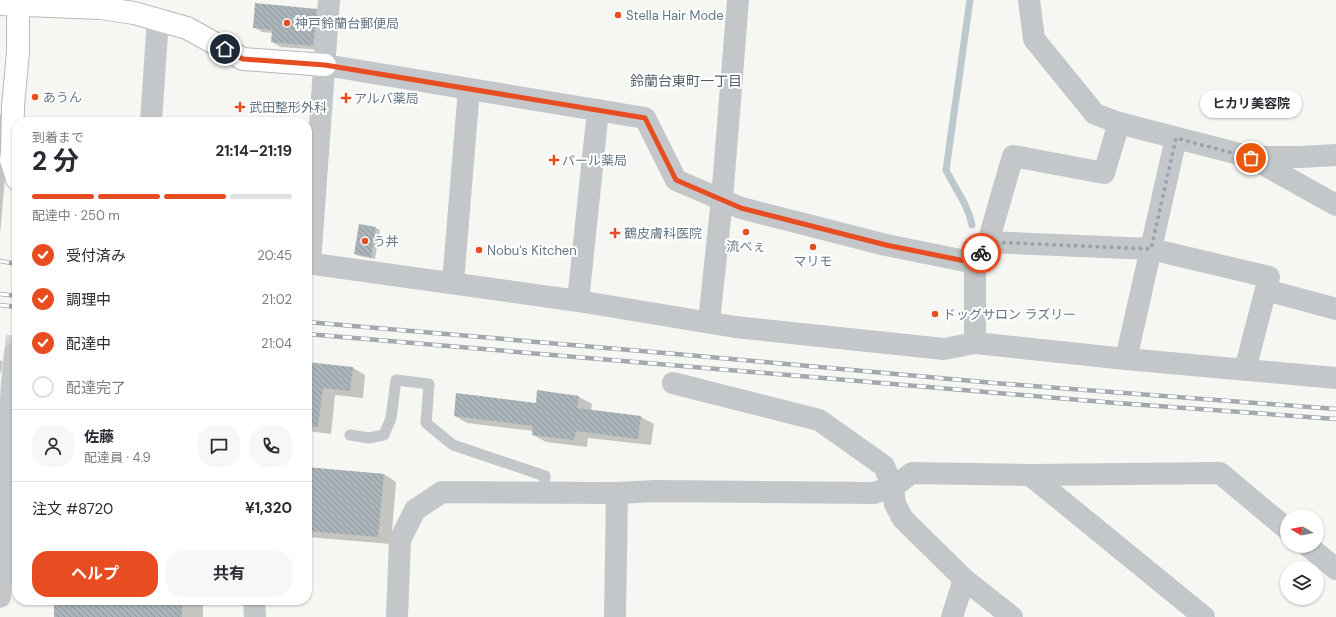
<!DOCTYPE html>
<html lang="ja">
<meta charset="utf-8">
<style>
body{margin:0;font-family:"DM Sans","Noto Sans JP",sans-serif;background:#f7f7f7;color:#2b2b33;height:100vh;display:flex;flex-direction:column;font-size:15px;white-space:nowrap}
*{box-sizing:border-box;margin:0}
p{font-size:13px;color:#7c7c81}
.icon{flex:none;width:22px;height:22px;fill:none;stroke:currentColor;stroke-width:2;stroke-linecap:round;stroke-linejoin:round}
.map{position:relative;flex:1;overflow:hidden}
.drawer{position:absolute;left:12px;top:117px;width:300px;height:488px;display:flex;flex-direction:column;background:#fff;border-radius:16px;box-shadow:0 1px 3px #0004}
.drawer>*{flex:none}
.needle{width:26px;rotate:280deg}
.tools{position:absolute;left:1280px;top:509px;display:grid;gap:8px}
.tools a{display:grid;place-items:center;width:44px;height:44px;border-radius:50%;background:#fff;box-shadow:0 1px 3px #0004;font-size:20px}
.pin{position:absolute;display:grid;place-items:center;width:34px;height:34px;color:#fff;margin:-17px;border:2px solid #fff;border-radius:50%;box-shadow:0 1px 4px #0007}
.courier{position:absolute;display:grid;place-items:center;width:40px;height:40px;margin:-20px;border:3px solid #e74d21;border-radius:50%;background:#fff;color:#222;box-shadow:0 1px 5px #0007}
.bubble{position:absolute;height:28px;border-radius:14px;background:#fff;box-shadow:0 1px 3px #0004;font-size:13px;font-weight:700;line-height:28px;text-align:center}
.headline em{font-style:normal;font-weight:700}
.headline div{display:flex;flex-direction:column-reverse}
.headline{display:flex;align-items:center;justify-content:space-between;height:68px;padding:0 20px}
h1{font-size:26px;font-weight:700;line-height:30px}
.bar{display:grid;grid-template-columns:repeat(4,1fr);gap:6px 4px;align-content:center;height:48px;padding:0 20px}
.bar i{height:5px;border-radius:3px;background:#e1e1e2}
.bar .on{background:#e74d21}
.bar p{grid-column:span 4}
.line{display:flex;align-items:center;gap:10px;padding:0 20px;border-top:1px solid #e1e1e2}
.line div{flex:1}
.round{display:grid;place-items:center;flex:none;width:42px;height:42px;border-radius:16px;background:#f7f7f7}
ol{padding:0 20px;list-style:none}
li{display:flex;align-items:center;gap:12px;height:44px}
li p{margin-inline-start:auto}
li .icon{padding:4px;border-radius:50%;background:#e74d21;color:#fff;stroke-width:4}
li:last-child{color:#7c7c81}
li i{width:22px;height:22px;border:2px solid #e1e1e2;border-radius:50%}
.primary-button{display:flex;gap:8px;margin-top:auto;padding:8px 20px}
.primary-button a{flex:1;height:46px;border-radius:16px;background:#e74d21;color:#fff;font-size:16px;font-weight:700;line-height:46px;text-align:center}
.primary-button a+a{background:#f7f7f7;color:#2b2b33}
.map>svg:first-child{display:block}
.shadow{fill:#0003}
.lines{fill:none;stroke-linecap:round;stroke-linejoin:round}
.stream{stroke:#bcc8cd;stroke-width:7}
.building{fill:url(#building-back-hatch)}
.street-tunnel{stroke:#d2d6d6;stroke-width:22;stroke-dasharray:22 11;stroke-linecap:butt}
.secondary-casing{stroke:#b3b9bd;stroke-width:24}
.lane{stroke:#c3c7ca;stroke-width:11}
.street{stroke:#c3c7ca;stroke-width:22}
.secondary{stroke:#fff;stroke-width:22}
.rail-casing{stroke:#a1a8ae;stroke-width:4.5}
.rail{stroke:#fff;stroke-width:3;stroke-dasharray:9;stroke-linecap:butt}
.done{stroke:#97a3aa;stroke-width:4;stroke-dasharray:0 7.2}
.route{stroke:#e74d21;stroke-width:5}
.poi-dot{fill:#e74d21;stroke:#fff;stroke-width:1.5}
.labels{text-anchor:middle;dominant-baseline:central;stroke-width:4;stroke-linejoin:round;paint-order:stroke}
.poi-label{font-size:13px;fill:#647684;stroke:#fff;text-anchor:start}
.neighbourhood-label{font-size:14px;fill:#525f69;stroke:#fff}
</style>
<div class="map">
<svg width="1336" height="617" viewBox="0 0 1336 617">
<defs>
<pattern id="building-back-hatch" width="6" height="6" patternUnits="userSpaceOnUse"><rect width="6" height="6" fill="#abb4b9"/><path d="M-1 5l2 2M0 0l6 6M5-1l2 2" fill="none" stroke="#8f979c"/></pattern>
</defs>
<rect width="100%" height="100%" fill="#f6f6f2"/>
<path class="shadow" d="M316,10L325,15L322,50L281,47L272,42L273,33L262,32L254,27Z
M0,114L10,120L0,235Z
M360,225L376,228L380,230L375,259L359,256L355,254Z
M0,360L3,362L1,373H0Z
M307,363L353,368L365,375L363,398L335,395L331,434L307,431Z
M538,392L579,397L592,404L591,411L641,417L654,424L651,445L588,438L587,447L546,442L533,435L534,431L467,423L455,416L536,404Z
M307,468L384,474L396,482L391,544L307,537Z
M55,600H203V617H55Z"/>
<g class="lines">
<path class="stream" d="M970,0L946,170C955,189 968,204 972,225"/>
</g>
<path class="building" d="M255,3L317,9L313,46L271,42L272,30L253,28Z
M359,224L376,227L371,257L354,254Z
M307,362L353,367L350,391L323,388L318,427L307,426Z
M537,390L579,396L577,408L641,416L638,439L576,431L574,440L532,435L533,426L454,416L456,393L536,403Z
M307,467L384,474L378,537L307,531Z
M16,531H17V550L14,549Z
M54,600H182V617H54Z"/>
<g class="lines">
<path class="street-tunnel" d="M15,353L17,336"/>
<g class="secondary-casing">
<path id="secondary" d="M0,4L101,8L134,13L187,28L243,59L325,65
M17,179L11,160L12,152L13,106L18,52V0"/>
</g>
<path class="lane" d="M350,435L369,438L384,435L391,418L396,380L429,384L426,423L453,445L545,476L544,493"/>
<path class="street" d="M1029,0L1034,39L1095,114L1119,123L1251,157H1301L1336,155
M325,65L645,118L676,180L741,208L886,245L975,263V343
M151,122L158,19
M1252,158L1336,205
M988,242L1013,156L1104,173L1119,123
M307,263L578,301L735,327L944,349L975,343L1126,359L1336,378
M310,263L329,0
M975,263L988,242L1151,249L1269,277L1245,370
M453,282L469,89
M1266,290L1336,309
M578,301L598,110
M709,322L722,199L738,0
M1126,359L1176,138
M673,383L819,420L884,466L893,487L895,504L903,519L964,579L1012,617
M1030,475L1204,617
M1308,546L1336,569
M0,597L12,383L15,353
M254,600L255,617
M397,617L400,540L415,510L442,492L617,493L656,491L874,493L893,487L912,473L1030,475L1220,473L1287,529
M615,617L617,493
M952,617L964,579"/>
<use href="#secondary" class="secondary"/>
<g class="rail-casing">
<path id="rail" d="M0,261L17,264
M0,294L17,296
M0,305L17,307
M307,322L676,354L994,383L1336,409
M307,334L1116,403L1336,419"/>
</g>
<use href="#rail" class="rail"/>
</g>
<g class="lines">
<path class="done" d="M981,253L988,242L1151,249L1176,138L1251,158"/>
<path class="route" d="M225,49L243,59L325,65L645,118L676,180L741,208L886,245L975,263L981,253"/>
</g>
<g class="poi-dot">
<circle cx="618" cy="15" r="4"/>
<circle cx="287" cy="23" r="4"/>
<circle cx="35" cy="97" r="4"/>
<path d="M344 92h4v4h4v4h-4v4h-4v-4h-4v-4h4z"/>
<path d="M238 101h4v4h4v4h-4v4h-4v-4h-4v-4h4z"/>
<path d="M552 154h4v4h4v4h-4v4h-4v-4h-4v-4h4z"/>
<circle cx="746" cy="232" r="4"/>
<path d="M613 227h4v4h4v4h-4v4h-4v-4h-4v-4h4z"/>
<circle cx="365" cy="241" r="4"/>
<circle cx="813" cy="247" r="4"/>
<circle cx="479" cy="250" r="4"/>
<circle cx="935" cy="314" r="4"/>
</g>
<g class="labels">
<g class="poi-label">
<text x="626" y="15">Stella Hair Mode</text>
<text x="295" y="23">神戸鈴蘭台郵便局</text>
<text x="43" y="97">あうん</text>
<text x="354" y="98">アルバ薬局</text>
<text x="249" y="107">武田整形外科</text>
<text x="562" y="160">パール薬局</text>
<text x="624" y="233">鶴皮膚科医院</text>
<text x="373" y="241">う丼</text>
<text x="746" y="246" text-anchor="middle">流べぇ</text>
<text x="487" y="250">Nobu's Kitchen</text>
<text x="813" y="261" text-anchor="middle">マリモ</text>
<text x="943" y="314">ドッグサロン ラズリー</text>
</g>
<g class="neighbourhood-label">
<text x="686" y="81">鈴蘭台東町一丁目</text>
</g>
</g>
</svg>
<div class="tools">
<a><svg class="needle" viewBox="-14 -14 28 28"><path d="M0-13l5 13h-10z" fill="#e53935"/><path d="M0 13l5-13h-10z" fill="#7c7c81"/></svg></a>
<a><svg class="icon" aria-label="layers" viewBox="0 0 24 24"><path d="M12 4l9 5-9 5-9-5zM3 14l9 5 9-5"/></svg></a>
</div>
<div class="pin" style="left:1251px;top:158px;background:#ea580c"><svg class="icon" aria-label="bag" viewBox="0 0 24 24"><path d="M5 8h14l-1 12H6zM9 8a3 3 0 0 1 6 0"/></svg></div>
<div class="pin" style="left:225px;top:49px;background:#1f2937"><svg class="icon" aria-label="home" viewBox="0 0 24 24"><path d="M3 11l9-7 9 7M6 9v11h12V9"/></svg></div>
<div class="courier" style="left:981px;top:253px"><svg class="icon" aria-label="bike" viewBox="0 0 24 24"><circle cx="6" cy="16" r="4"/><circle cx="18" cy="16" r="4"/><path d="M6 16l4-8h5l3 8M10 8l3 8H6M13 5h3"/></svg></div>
<div class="bubble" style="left:1200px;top:90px;width:102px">ヒカリ美容院</div>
<section class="drawer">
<div class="headline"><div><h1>2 分</h1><p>到着まで</p></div><em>21:14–21:19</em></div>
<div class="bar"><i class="on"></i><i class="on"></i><i class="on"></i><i></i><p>配達中 · 250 m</p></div>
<ol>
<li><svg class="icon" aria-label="check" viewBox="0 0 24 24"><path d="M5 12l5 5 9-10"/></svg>受付済み<p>20:45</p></li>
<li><svg class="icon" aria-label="check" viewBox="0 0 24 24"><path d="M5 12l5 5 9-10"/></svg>調理中<p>21:02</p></li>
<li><svg class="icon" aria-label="check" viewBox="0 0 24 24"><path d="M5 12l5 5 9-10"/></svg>配達中<p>21:04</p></li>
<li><i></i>配達完了</li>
</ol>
<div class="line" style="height:72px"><a class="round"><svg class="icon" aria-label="person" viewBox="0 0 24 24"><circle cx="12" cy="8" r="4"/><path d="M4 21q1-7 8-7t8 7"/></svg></a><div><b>佐藤</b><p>配達員 · 4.9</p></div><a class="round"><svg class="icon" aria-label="chat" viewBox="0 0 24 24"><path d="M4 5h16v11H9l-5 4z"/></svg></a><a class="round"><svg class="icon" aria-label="phone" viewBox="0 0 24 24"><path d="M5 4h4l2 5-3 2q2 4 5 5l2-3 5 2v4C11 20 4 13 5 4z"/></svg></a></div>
<div class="line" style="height:52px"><div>注文 #8720</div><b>¥1,320</b></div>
<div class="primary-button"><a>ヘルプ</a><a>共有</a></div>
</section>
</div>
